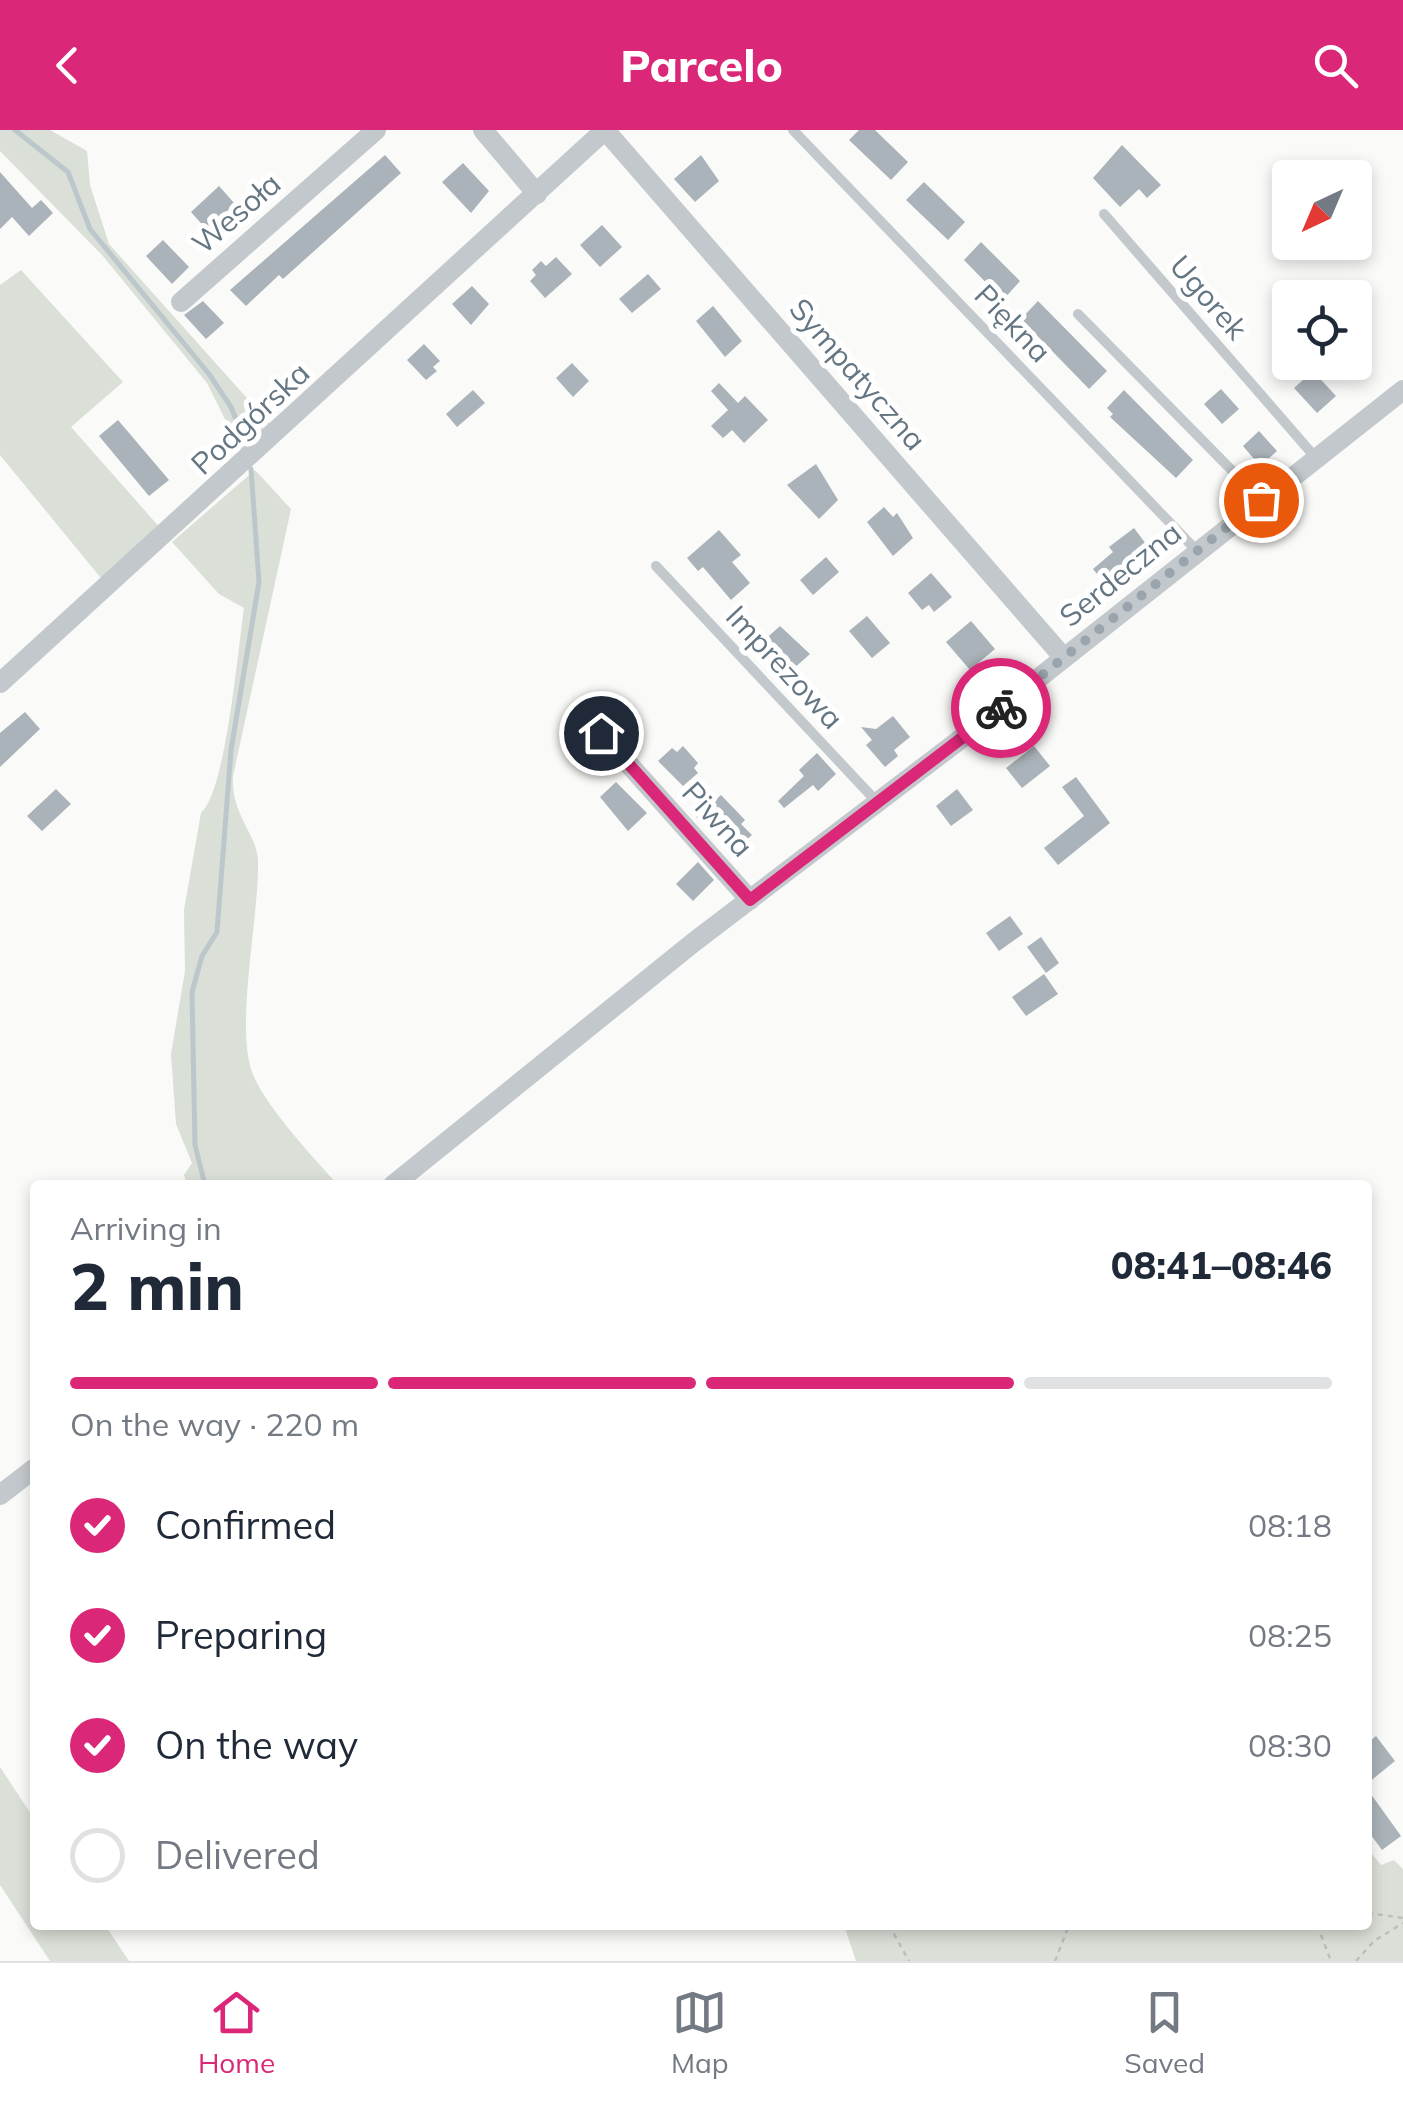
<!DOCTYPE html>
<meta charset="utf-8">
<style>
body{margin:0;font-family:Mulish,sans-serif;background:#f6f6f7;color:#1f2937;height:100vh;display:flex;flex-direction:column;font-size:38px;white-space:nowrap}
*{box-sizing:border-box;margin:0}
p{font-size:32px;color:#747a83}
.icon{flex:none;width:55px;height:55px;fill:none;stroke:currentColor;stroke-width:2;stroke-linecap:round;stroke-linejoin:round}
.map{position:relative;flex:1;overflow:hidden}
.panel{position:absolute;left:30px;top:1050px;width:1342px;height:750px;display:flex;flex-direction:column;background:#fff;border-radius:10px;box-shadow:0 5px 15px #0003}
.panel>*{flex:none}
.needle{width:65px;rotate:224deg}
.buttons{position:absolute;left:1272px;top:30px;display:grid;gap:20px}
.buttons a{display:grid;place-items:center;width:100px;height:100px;border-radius:10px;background:#fff;box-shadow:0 5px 15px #0003;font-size:50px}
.pin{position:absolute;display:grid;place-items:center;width:85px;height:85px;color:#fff;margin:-42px;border:5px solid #fff;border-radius:50%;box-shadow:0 2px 10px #0007}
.courier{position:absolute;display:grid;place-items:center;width:100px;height:100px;margin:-50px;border:8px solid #db2777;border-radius:50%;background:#fff;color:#222;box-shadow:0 2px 12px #0007}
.head em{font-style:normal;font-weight:800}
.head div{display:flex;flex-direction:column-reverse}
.head{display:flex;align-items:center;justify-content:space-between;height:170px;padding:0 40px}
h1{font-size:65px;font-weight:800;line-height:75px}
.bar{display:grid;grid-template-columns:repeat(4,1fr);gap:15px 10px;align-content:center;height:120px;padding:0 40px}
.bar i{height:12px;border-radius:8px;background:#e0e1e3}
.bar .on{background:#db2777}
.bar p{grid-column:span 4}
ol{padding:0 40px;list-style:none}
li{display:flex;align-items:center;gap:30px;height:110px}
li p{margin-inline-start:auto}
li .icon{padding:10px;border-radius:50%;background:#db2777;color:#fff;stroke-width:4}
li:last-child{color:#747a83}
li i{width:55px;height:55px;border:5px solid #e0e1e3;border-radius:50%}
header{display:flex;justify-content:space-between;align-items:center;height:130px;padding:0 40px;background:#db2777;color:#fff;font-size:45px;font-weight:800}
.dock{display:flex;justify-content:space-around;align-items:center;height:140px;border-top:2px solid #e0e1e3;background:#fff;font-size:28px;color:#747a83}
.dock a{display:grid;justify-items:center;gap:5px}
.dock .on{color:#db2777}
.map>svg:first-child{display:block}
.green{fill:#dadfd7}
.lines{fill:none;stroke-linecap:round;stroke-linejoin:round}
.stream{stroke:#bbc7cb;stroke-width:5}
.building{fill:#aab3b9}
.path{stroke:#bbbfc2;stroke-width:2.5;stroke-dasharray:5 5;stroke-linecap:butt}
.service{stroke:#c3c8cc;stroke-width:10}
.minor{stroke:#c3c8cc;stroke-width:20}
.done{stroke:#99a4ac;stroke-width:10;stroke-dasharray:0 18}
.route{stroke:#db2777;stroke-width:12}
.labels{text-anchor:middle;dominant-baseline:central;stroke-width:10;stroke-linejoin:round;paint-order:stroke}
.street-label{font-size:30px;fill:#657683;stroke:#fff}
</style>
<header><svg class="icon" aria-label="back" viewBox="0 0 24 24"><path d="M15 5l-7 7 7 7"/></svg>Parcelo<svg class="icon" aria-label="search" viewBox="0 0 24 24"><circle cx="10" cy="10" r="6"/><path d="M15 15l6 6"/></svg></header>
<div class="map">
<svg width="1403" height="1831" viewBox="0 0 1403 1831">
<rect width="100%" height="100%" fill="#fafaf8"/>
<path class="green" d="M0,0H50L87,21L90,55L109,114L272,296L242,323L207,253L102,125L0,21Z
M21,140L123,252L71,297L162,400L105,453L0,325V155Z
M255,340L291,379L233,646C231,687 258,704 258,732C259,787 236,890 251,939C261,972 315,1029 338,1055H187L184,1045L192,1033L176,994L171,924L185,841L184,780L201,683C226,661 238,518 244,478L219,464L172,412Z
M0,1637L35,1690V1795H105L129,1831H50L0,1755Z
M1368,1719L1381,1735L1394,1730L1403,1739V1831H856L844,1795H1368Z"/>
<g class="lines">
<path class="stream" d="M15,0L68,42L90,99L209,244L231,277L245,312
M205,1055L195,1015L192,862L202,826L217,802L231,620L259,452L251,339"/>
</g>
<path class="building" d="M859,0H875L908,32L891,50L849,10Z
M1122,15L1161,55L1147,68L1139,59L1120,77L1093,48Z
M385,25L401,43L283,149L279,145L246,176L230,160Z
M701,25L719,51L695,72L674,49Z
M463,33L489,61L471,83L442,52Z
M0,42L32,78L41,70L53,83L29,106L12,87L0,99Z
M924,52L965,92L948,110L906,70Z
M219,56L235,74L207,100L191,82Z
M602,95L622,117L600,137L580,115Z
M163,110L189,137L172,154L146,126Z
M981,112L1020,151L1003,170L964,130Z
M556,127L572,144L545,168L530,151L536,145L532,140L541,131L546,136Z
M648,144L661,159L632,183L619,169Z
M472,156L489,174L471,195L452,174Z
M203,171L224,193L206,209L184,185Z
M1038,171L1107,241L1089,259L1021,189Z
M713,176L742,211L725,227L696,191Z
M424,214L440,231L433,237L437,241L426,250L407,230Z
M572,233L589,251L573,267L556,248Z
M1313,241L1336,266L1317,283L1294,258Z
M719,253L738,273L745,266L768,290L744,313L732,300L723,308L711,296L728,280L711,261Z
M1221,259L1239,279L1222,294L1204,274Z
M473,260L485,273L457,297L446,284Z
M1124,260L1193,330L1176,348L1110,287L1113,284L1107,278Z
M118,290L169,350L149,366L99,306Z
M1259,301L1277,321L1260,336L1243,316Z
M816,334L838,370L819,389L787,355Z
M884,377L893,387L897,383L913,408L893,426L867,392Z
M1134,398L1152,422L1105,454L1093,439L1113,422L1109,417Z
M719,400L741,425L732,432L750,453L731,470L703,437L698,441L687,428Z
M826,427L839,442L813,465L800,450Z
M931,443L952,467L934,482L929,475L922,480L908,463Z
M867,486L890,513L872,528L849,501Z
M971,491L995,519L970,540L946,512Z
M780,496L810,524L792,540L762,512Z
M25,582L40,599L0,637V603Z
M893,586L910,607L894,620L898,626L885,637L866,615L872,610L861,597L876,599Z
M683,616L698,633L694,638L698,643L683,656L658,631L672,618L677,622Z
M1034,616L1050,636L1022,658L1006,638Z
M817,623L836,644L818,661L813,655L784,678L778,671L804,646L799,640Z
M1076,647L1110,693L1058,735L1044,718L1084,686L1062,657Z
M616,652L647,683L628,701L600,667Z
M56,659L71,674L42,701L27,686Z
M957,659L973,680L951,696L936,676Z
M721,665L745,690L741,694L752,705L734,721L696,687Z
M698,732L714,750L693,771L676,754Z
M1010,786L1023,804L999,821L986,803Z
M1041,807L1059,833L1046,843L1027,817Z
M1044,844L1058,864L1026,886L1012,867Z
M1376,1606L1395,1631L1368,1653V1613Z
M1368,1660L1401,1706L1382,1720L1368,1701Z"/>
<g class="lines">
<path class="path" d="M1368,1783L1403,1788
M889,1795L909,1831
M1322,1795L1321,1805L1331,1831
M1055,1831L1069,1795
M1356,1831L1374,1811L1403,1793"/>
<path class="service" d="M793,0L1197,421
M1104,84L1315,327
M1078,184L1261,370
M656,436L877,672"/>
<path class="minor" d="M483,0L537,64
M605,0L1064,528
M181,172L376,0
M0,553L605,0
M601,603L750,770
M393,1055L694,812L983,592L1403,260
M0,1365L35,1338"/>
</g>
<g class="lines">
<path class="done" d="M1001,578L1261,370"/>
<path class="route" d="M601,603L750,770L1001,578"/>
</g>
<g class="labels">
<g class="street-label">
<text transform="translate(236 83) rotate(-41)">Wesoła</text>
<text transform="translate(1209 167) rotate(49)">Ugorek</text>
<text transform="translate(1013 193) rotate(46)">Piękna</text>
<text transform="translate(858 244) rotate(49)">Sympatyczna</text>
<text transform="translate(250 288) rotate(-43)">Podgórska</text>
<text transform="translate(1120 444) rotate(-39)">Serdeczna</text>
<text transform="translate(785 537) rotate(47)">Imprezowa</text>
<text transform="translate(718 689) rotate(48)">Piwna</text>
</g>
</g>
</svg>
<div class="buttons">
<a><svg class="needle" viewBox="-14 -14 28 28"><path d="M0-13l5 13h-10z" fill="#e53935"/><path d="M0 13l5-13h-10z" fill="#747a83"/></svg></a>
<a><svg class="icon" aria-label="locate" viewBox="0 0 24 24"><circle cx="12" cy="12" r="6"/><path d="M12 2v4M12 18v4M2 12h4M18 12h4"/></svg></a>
</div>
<div class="pin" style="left:1261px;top:370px;background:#ea580c"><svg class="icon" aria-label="bag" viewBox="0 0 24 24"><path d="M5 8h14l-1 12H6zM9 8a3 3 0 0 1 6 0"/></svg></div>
<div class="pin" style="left:601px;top:603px;background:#1f2937"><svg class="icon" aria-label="home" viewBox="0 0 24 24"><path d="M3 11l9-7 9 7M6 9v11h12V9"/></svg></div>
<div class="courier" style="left:1001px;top:578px"><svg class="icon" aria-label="bike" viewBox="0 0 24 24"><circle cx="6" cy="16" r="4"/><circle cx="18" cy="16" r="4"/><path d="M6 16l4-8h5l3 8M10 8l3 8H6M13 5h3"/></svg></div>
<section class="panel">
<div class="head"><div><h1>2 min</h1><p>Arriving in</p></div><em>08:41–08:46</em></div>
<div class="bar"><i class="on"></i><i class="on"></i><i class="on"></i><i></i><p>On the way · 220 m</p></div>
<ol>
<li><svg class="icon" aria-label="check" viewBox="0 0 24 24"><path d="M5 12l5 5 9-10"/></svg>Confirmed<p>08:18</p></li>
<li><svg class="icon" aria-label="check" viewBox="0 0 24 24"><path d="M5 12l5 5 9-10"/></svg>Preparing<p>08:25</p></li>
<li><svg class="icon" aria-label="check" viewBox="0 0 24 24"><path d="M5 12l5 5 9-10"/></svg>On the way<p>08:30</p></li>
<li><i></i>Delivered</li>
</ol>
</section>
</div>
<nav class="dock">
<a class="on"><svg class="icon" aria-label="home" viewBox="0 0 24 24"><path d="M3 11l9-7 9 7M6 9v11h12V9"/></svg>Home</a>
<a><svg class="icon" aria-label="map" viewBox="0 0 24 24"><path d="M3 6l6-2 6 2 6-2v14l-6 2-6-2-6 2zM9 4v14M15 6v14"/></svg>Map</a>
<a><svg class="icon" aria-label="saved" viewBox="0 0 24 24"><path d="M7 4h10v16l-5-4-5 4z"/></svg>Saved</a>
</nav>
